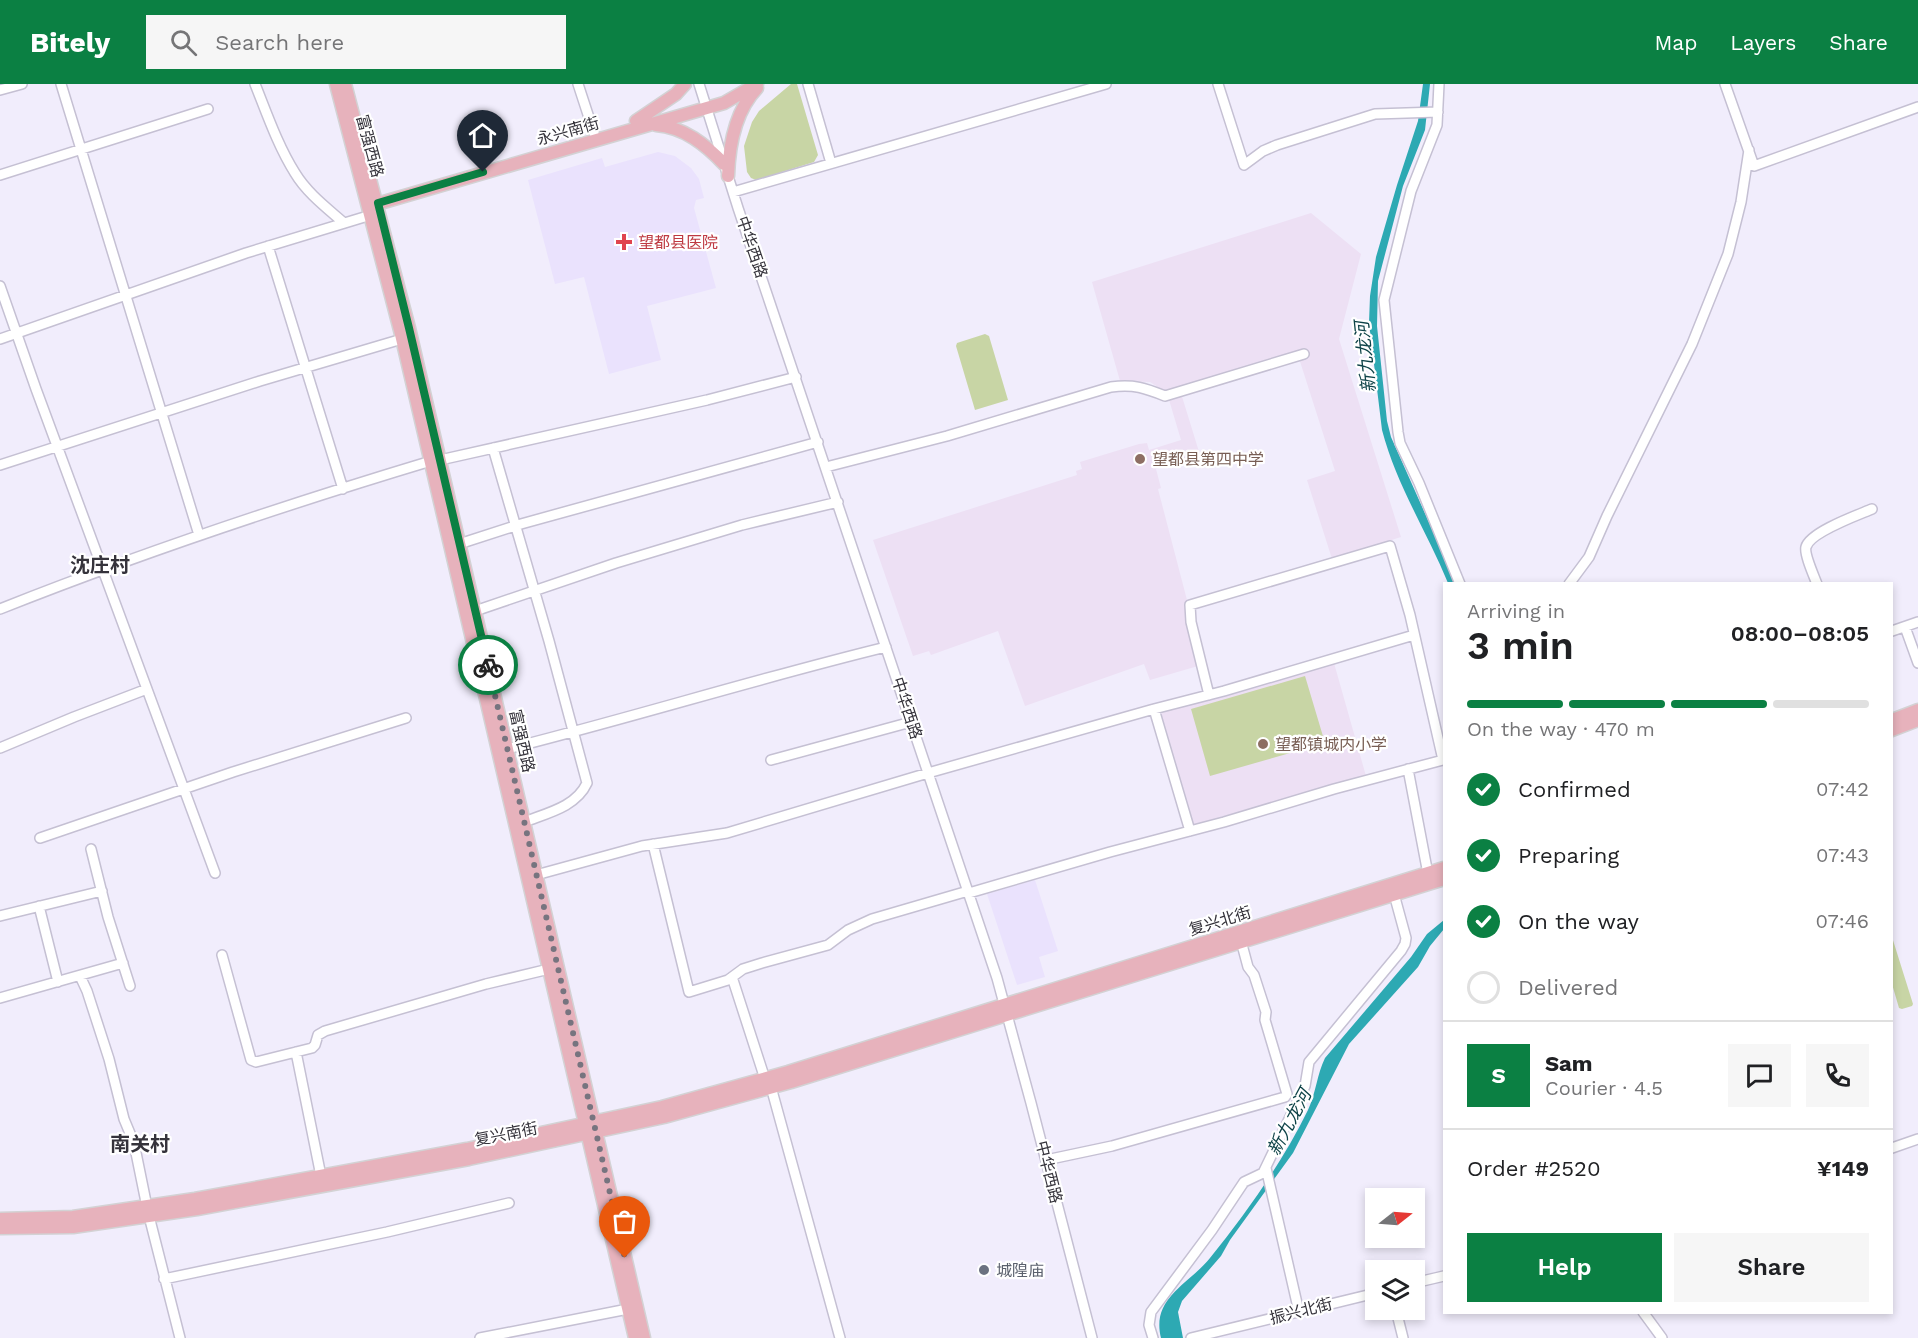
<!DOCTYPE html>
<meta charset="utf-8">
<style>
body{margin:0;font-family:"Work Sans","Noto Sans SC",sans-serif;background:#f6f6f6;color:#202124;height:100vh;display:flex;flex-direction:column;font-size:22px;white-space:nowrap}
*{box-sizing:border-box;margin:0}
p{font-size:20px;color:#757577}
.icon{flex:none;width:33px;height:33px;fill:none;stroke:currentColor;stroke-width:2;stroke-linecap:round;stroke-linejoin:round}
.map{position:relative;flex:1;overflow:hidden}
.details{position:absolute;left:1443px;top:498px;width:450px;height:732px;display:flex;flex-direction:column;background:#fff;border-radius:0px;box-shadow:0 3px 9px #0003}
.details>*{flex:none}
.needle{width:39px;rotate:73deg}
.buttons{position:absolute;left:1365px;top:1104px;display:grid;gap:12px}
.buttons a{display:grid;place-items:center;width:60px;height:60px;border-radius:0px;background:#fff;box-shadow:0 3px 9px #0003;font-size:30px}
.pin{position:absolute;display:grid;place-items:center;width:51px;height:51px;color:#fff;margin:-62px -26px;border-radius:50% 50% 50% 0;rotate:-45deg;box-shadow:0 0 6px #0007}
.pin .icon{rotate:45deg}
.courier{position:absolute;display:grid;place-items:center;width:60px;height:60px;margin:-30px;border:4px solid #0b8043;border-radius:50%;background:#fff;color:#222;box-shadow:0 2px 8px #0007}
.summary em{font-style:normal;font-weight:600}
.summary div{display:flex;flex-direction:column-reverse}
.summary{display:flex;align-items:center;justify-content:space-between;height:102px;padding:0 24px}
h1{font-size:39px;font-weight:600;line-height:45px}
.bar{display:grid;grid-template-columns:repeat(4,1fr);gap:9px 6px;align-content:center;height:72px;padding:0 24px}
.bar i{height:8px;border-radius:4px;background:#e0e0e0}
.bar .selected{background:#0b8043}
.bar p{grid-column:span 4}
.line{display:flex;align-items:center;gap:15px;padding:0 24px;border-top:2px solid #e0e0e0}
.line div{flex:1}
.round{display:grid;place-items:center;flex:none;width:63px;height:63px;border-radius:0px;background:#f6f6f6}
ol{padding:0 24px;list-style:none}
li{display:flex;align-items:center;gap:18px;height:66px}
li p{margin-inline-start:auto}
li .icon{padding:6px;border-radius:50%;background:#0b8043;color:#fff;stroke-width:4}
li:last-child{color:#757577}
li i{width:33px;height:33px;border:3px solid #e0e0e0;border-radius:50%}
.action{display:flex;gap:12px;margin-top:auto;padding:12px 24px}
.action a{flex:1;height:69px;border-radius:0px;background:#0b8043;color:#fff;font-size:24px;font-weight:600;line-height:69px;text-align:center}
.action a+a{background:#f6f6f6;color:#202124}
header{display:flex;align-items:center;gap:36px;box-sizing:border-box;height:84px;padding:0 30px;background:#0b8043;color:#fff}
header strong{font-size:28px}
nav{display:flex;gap:33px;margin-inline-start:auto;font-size:21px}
.search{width:420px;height:54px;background:#f6f6f6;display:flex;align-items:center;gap:15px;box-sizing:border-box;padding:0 21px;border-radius:0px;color:#757577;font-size:22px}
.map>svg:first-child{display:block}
.built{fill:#eae2fd}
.education{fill:#ede0f4}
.green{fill:#c8d5a5}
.water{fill:#2da9b3}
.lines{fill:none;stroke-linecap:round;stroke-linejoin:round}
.minor-casing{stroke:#c5c0d3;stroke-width:12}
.major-casing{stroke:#d3d2d4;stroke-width:15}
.minor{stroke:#fff;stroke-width:9}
.major{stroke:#e7b2bc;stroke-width:12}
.done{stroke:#77747f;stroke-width:6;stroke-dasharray:0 10.8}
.route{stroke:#0b8043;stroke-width:8}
.health-dot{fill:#e0444e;stroke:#fff;stroke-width:2}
.education-dot{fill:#8d6e63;stroke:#fff;stroke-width:2}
.worship-dot{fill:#6b7280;stroke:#fff;stroke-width:2}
.labels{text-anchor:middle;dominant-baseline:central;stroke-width:4.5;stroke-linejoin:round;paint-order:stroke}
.street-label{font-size:16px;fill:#35333b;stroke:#fff}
.health-label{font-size:16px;fill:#be3a42;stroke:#fff;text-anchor:start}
.education-label{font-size:16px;fill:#785e54;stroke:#fff;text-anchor:start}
.worship-label{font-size:16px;fill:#5b616d;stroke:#fff;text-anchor:start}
.water-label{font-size:18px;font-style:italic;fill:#0e4348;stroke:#fff}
.quarter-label{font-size:20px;font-weight:bold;fill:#35333b;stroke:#fff}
</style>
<header>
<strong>Bitely</strong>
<div class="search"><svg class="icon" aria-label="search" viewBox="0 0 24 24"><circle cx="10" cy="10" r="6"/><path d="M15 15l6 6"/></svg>Search here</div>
<nav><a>Map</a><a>Layers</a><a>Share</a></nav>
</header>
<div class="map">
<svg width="1918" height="1254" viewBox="0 0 1918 1254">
<rect width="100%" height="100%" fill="#f1edfc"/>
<path class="built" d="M658,68L675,72L691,84L699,95L704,114L696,116L694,124L716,204L647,222L661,276L609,290L584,193L555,200L528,96L602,74L605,83Z
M1035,796L1058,867L1039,873L1045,893L1017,901L987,810Z"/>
<path class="education" d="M1311,129L1361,170L1339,255L1401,453L1332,475L1307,396L1335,387L1297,268L1180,306L1200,371L1156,385L1161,404L1158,405L1187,516L1188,542L1198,582L1150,596L1144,580L1025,622L998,547L931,571L929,567L913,572L873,456L1077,391L1076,387L1082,385L1080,378L1139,360L1147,359L1149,366L1181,356L1167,309L1150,298L1120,297L1092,198Z
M1334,579L1366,692L1193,741L1161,629Z"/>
<path class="green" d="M791,0H797L818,71L814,78L756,96L751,94L747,88L744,62L752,38L759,27Z
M985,250L989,252L1008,316L975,326L956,262L957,259Z
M1305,592L1325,659L1210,692L1191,625Z
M1892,853L1913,920L1912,922L1902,925L1899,924L1892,900Z"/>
<path class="water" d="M1423,0H1430L1425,46L1403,102L1378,197L1377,242L1387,337L1391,353L1456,499H1448C1427,448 1396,400 1382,346L1369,239L1370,212L1376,173L1397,101L1418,37Z
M1444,836V845L1430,862L1418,883L1349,960L1293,1069L1230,1156L1221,1172L1182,1217L1178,1228L1183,1254H1161C1151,1214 1188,1201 1210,1174C1247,1128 1282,1079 1308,1026C1316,1009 1317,990 1325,974L1411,873L1427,850Z"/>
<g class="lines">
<g class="minor-casing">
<path id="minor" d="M61,0L199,451
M255,0C267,30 278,62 295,89C307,109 327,124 344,139
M578,0L594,49
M699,0L738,124L997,894L1031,1019L1092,1254
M808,0L831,79
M1218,0L1244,81L1263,67L1277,61L1375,30L1438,28
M1439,0L1437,41L1411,107L1384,216L1398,348L1400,359L1419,399L1460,500
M1725,0L1754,82L1918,23
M0,6L22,0
M0,91L208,25
M733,108L1106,0
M268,162L343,405
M0,202L36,305L215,789
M0,255L246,169L371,131
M493,364L549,557L587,699C576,723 547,729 524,738
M440,376L707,316L796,293
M0,381L260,297L402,255
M826,383L947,352L1111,303C1134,300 1145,304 1165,312L1304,270
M459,460L521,440L818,358
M1569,500L1589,473L1607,432L1692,260L1728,170L1741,118L1749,66
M1817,500C1814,492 1804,470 1806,463C1810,448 1858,431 1872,425
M0,525C141,469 285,421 431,377
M475,527L616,479L742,441L838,418
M1905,543L1918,579
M1892,547L1918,538
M1154,625L1190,747
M0,664L74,633L147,605
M507,665C634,633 759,594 886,563
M771,676L911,638
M1408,685L1428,790
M40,754L233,688L406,634
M653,760L689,908L728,896L743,885L762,879L828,861L848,846L872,835L968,807
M91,765L108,833L130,902
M536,791L642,762L727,749L928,689L1154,625L1224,607L1414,551
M969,809L1110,768L1224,738L1334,705L1443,676L1410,531L1390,462L1190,521L1191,538L1209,611
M39,822L58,898
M0,832L102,807
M222,871L251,976L256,978L312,964L315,961L318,951L325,947L486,900L549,885
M80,892L87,907L109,975L124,1035L134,1059L147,1123
M732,893L765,995
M0,914L123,879
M296,968L321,1092
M771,1003L840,1254
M1892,1064L1918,1055
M1046,1076L1112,1062L1285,1013L1287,1010L1265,936L1266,928L1254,891L1248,883L1241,857
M1266,1084L1299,1228
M149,1132L180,1254
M164,1195L387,1148L509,1119
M1414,1199L1444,1192
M1396,1226L1403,1254
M1643,1228L1662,1254
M480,1254L628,1225
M1153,1254L1149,1241L1151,1228L1212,1146L1244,1098L1263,1089L1305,1002L1309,978L1401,867L1405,860L1406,854L1394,810
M1191,1254L1376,1209"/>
</g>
<g class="major-casing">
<path id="major" d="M336,0L400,246L635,1254
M345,0L409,244L644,1254
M636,37L676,10L685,0
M656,41C684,43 706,61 724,80
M728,92C729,61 735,27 757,4
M370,122L724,19L757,0
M1892,636L1918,626
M1892,646L1918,636
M0,1135L73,1133L195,1115L467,1065L662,1023L788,988L1444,784
M0,1144L73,1143L197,1125L469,1075L664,1033L791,998L1444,795"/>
</g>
<use href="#minor" class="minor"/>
<use href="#major" class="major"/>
</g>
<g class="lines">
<path class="done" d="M488,581L625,1174"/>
<path class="route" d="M483,88L378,119L409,244L488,581"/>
</g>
<path class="health-dot" d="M621 149h6v6h6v6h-6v6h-6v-6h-6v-6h6z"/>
<g class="education-dot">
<circle cx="1140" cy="375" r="6"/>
<circle cx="1263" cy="660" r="6"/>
</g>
<circle class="worship-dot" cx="984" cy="1186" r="6"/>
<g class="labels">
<g class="street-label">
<text transform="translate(568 47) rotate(-16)">永兴南街</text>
<text transform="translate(370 62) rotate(75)">富强西路</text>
<text transform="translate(752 163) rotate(71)">中华西路</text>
<text transform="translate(907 624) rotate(72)">中华西路</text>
<text transform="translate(522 657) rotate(77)">富强西路</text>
<text transform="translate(1220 837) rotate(-17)">复兴北街</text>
<text transform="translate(506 1050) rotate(-11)">复兴南街</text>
<text transform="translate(1049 1088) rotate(76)">中华西路</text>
<text transform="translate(1301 1227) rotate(-14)">振兴北街</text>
</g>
<g class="health-label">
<text x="638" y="158">望都县医院</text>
</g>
<g class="education-label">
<text x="1152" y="375">望都县第四中学</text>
<text x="1275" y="660">望都镇城内小学</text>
</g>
<g class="worship-label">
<text x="996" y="1186">城隍庙</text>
</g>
<g class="water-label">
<text transform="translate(1365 273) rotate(-96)">新九龙河</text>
<text transform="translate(1289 1038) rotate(-62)">新九龙河</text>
</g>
<g class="quarter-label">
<text x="100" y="481">沈庄村</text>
<text x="140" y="1060">南关村</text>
</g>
</g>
</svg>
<div class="buttons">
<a><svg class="needle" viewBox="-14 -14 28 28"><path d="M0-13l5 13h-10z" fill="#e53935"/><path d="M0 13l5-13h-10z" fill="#757577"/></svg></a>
<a><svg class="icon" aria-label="layers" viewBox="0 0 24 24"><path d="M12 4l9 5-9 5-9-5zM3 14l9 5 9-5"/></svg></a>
</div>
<div class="pin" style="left:625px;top:1174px;background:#ea580c"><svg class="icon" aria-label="bag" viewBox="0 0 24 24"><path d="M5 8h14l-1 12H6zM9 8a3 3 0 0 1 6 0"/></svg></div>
<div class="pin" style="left:483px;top:88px;background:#1f2937"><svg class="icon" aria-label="home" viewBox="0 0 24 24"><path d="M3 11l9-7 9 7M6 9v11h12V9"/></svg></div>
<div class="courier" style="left:488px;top:581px"><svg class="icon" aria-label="bike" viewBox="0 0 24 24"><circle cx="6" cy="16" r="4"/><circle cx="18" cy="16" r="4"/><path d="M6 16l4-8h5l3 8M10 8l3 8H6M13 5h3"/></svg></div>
<section class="details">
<div class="summary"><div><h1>3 min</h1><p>Arriving in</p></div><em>08:00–08:05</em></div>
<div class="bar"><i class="selected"></i><i class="selected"></i><i class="selected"></i><i></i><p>On the way · 470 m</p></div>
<ol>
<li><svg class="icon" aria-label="check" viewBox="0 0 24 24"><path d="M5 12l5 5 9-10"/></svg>Confirmed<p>07:42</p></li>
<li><svg class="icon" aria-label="check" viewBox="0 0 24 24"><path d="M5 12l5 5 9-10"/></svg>Preparing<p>07:43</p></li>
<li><svg class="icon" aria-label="check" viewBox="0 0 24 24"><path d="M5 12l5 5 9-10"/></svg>On the way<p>07:46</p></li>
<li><i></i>Delivered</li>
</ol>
<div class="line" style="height:108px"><b class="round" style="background:#0b8043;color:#fff">S</b><div><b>Sam</b><p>Courier · 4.5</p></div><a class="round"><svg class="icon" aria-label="chat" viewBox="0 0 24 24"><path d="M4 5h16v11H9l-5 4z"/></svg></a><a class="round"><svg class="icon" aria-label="phone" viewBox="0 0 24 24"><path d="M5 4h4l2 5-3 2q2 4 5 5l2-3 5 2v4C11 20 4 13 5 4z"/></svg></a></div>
<div class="line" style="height:78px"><div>Order #2520</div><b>¥149</b></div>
<div class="action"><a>Help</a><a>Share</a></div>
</section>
</div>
